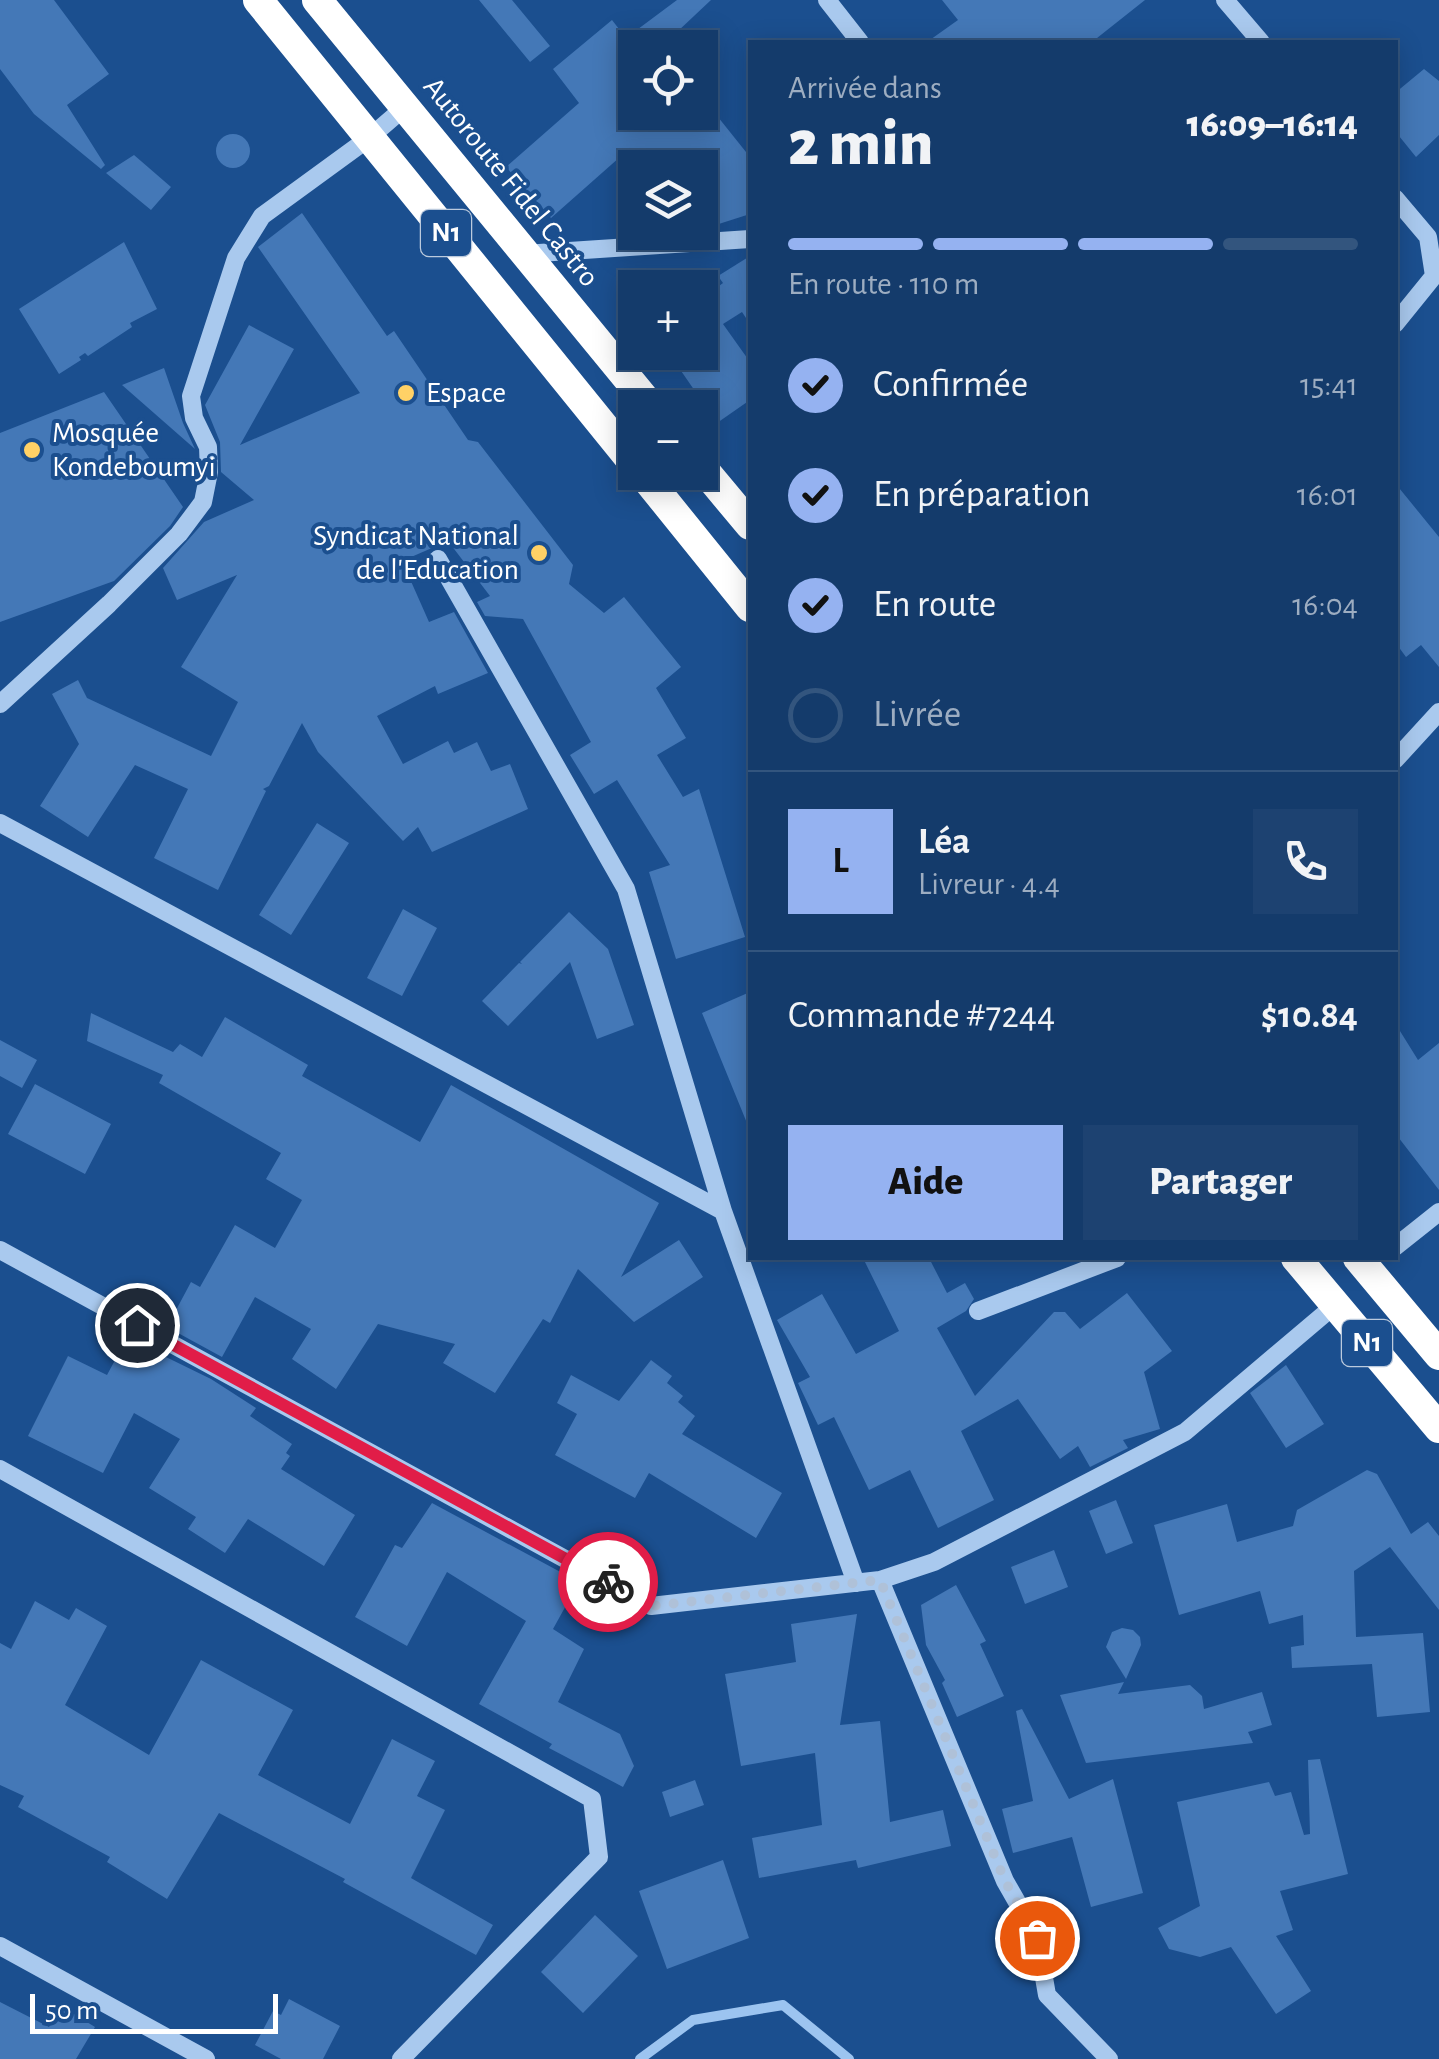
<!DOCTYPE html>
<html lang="fr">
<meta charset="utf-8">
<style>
body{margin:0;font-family:"Alegreya Sans",sans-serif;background:#1d4271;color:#f1f3f6;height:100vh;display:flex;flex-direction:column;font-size:38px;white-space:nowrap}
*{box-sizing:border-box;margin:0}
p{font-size:32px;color:#9dadc1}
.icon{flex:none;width:55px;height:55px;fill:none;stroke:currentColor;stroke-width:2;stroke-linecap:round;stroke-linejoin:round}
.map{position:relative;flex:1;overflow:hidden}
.side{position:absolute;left:748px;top:40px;width:650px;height:1220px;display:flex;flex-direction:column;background:#143b6b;border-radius:0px;box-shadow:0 5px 25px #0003,0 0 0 2px #33557e}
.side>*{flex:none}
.fabs{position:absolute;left:618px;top:30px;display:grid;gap:20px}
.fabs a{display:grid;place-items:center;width:100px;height:100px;border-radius:0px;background:#143b6b;box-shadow:0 5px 25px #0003,0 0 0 2px #33557e;font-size:50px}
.scale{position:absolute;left:30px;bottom:25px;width:248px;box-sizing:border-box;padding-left:10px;border:5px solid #fff;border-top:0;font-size:28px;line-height:35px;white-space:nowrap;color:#fff;-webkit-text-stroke:8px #1b4f8f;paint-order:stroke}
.pin{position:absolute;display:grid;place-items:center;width:85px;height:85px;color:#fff;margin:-42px;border:5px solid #fff;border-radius:50%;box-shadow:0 2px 10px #0007}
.courier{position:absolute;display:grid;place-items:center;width:100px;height:100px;margin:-50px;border:8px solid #e11d48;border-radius:50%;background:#fff;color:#222;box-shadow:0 2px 12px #0007}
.overview em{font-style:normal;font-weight:800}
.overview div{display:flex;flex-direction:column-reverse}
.overview{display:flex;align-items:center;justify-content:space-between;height:170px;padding:0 40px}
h1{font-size:65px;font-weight:800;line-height:75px}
.bar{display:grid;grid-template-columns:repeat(4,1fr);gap:15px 10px;align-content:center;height:120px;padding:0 40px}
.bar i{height:12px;border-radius:8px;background:#33557e}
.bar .selected{background:#95b2f1}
.bar p{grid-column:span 4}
.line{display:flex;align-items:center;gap:25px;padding:0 40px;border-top:2px solid #33557e}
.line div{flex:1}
.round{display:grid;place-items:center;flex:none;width:105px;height:105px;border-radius:0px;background:#1d4271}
ol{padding:0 40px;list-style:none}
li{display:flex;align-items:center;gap:30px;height:110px}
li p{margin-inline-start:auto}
li .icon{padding:10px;border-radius:50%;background:#95b2f1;color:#111;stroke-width:4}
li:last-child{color:#9dadc1}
li i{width:55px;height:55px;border:5px solid #33557e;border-radius:50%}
.action{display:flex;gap:20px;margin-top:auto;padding:20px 40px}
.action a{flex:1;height:115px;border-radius:0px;background:#95b2f1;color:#111;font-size:40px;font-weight:800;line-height:115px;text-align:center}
.action a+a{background:#1d4271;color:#f1f3f6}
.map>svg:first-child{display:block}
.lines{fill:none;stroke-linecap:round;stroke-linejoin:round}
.stream{stroke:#9cc4f0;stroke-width:10}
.building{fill:#4478b7}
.minor{stroke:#a9c9ee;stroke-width:18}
.highway{stroke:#fff;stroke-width:30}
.done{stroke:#afc1d8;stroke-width:10;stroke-dasharray:0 18}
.route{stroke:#e11d48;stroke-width:12}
.poi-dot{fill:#ffd166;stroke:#1b4f8f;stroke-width:4}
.labels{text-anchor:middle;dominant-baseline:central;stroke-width:8;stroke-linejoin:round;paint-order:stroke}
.shield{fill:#1b4f8f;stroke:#bbcadd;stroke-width:2.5}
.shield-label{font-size:28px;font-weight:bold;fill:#fff}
.street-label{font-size:30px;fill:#fff;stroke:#1b4f8f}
.poi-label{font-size:30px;fill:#fff;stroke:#1b4f8f;text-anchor:start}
</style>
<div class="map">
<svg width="1439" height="2059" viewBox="0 0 1439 2059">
<rect width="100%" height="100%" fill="#1b4f8f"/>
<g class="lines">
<path class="stream" d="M640,2059L693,2020L783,2005L849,2059"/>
</g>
<path class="building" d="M0,0H54L109,74L67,105L105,165L101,169L34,114L0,69Z
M479,0H512L550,46L530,62Z
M677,0H711L660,48H634L635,112H714L750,157V214L700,230V168H637L635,165V178L620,157L551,218L506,167L579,103L553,69L612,20L626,38Z
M942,0H1145L1092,42H927L958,20Z
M1424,69L1439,81V135L1416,157L1395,131V93Z
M216 151a17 17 0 1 1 34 0a17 17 0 1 1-34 0Z
M134,155L171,187L151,210L106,173Z
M302,213L387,336L394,331L468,440L478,442L573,565L569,584L604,613L624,597L681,667L656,688L686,738L657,755L683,797L699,789L745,937L676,959L649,872L670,865L617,780L594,794L570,755L591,742L523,619L485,616L477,602L490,596L448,541L402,561L429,622L454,612L488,673L438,694L435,686L377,716L403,764L448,741L454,753L477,742L491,771L510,764L528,809L432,852L418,827L403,841L318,752L302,723L269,786L263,789L266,791L218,890L154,858L188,789L135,765L88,837L40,806L79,744L52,694L78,680L87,698L211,756L238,702L181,667L237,575L177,600L163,568L204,522L254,500L221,472L220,442L205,405L249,325L294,349L240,445L360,393L258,247Z
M124,242L157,309L130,323L132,327L88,356L85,353L79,357L81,360L59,374L19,309Z
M750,256V324L742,312L723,324L750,362V400L717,423L668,352H700V291L704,297L723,283L718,276Z
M164,368L183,423L195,449L122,385Z
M104,392L183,507L170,526L114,581L0,622V433Z
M1395,483L1439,537V667L1421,645L1406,657L1395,642Z
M317,823L349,843L291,935L259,915Z
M403,909L437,928L402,996L367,978Z
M569,912L608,949L634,1025L597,1039L570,962L508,1026L482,1001L519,963L522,964L520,962Z
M750,992V1128H749L702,1013Z
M91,1013L173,1052L180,1044L202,1057L225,1017L308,1065L302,1076L420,1142L451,1085L659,1203L621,1277L679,1240L703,1277L634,1322L578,1269L550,1323L543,1319L495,1393L443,1363L455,1344L378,1324L336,1389L292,1359L311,1329L255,1297L222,1357L167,1327L191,1282L200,1287L235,1225L275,1248L302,1200L266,1179L281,1153L159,1083L163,1075L87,1041Z
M1395,1023L1418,1060L1439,1043V1190L1395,1133Z
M0,1040L37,1060L22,1088L0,1076Z
M35,1084L111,1124L85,1174L8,1134Z
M863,1258H929L947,1293L965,1283L974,1299L966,1311L937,1328L975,1396L1054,1312H1065L1080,1329L1127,1293L1172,1351L1144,1372L1160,1429L1123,1440L1128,1448L1090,1467L1078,1446L1060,1459L1018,1399L961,1431L994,1500L938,1528L910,1470L869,1490L834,1417L818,1425L798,1383L810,1377L777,1320L822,1294L856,1354L899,1331Z
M127,1338L211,1379L256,1408L250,1416L292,1444L286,1453L290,1456L281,1469L355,1515L324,1566L248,1519L225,1553L188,1529L196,1517L149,1488L180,1439L134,1413L103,1473L28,1436L68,1356L107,1375Z
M651,1360L672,1376L667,1383L683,1396L678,1402L695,1416L682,1434L782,1493L756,1538L649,1473L635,1498L555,1455L577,1414L557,1403L571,1375L619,1401Z
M1286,1365L1324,1424L1286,1448L1250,1393Z
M1367,1470L1377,1474L1411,1534L1428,1522L1439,1536V1610L1390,1547L1354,1571L1356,1637L1423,1633L1430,1712L1377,1717L1372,1664L1292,1668L1291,1647L1304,1645L1303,1615L1269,1624L1260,1591L1179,1615L1154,1525L1227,1504L1237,1542L1293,1526L1297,1510Z
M1116,1500L1133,1543L1106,1554L1089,1511Z
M432,1503L579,1582L553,1629L584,1649L558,1702L620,1734L634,1766L623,1787L549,1748L552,1744L479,1704L526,1621L447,1572L407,1646L355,1617L395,1545L402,1548Z
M1054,1550L1068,1587L1025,1604L1011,1567Z
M956,1585L986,1641L980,1644L1004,1696L957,1717L942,1683L945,1680L926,1645L921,1605Z
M35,1601L69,1620L76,1608L107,1626L65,1705L149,1755L201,1660L293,1710L258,1775L350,1824L392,1739L435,1761L417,1796L445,1810L411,1878L493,1925L476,1955L343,1882L345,1879L219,1813L167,1899L107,1862L110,1857L18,1807L24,1796L0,1785V1643L11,1649Z
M857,1614L840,1725L880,1721L890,1822L943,1810L951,1846L858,1868L856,1860L759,1878L752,1838L822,1825L815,1753L741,1766L725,1674L796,1662L791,1624Z
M1122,1628L1133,1630L1140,1637L1141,1645L1126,1679L1106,1647L1112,1632Z
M1124,1682L1118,1694L1190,1685L1202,1696L1204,1709L1262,1692L1272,1725L1248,1732L1253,1743L1086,1763L1060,1695Z
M1022,1709L1069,1799L1113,1779L1143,1893L1091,1907L1072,1837L1013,1853L1002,1809L1033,1801L1016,1711Z
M1320,1759L1348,1874L1280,1891L1293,1930L1276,1936L1311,1991L1276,2014L1231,1947L1200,1957L1169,1949L1158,1928L1200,1906L1177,1802L1269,1782L1275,1796L1291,1792L1304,1835L1310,1834L1308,1760Z
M695,1780L704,1805L670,1817L662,1792Z
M723,1860L749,1938L667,1969L639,1891Z
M595,1915L638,1956L583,2013L541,1972Z
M289,1999L340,2026L323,2059H281L255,2045L273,2011L281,2015Z
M0,2002L49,2027L61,2006L95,2027L76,2059H0Z"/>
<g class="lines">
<path class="minor" d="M827,0L860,42
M1225,0L1261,42
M1395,198L1428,237L1434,276L1395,324
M524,254L750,239
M438,559L626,889L723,1211
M0,704L109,604L179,534L203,502L209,472L208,447L194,418L191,396L236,258L262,216L369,138L405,107
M1395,760L1439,712
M0,823L723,1211L856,1583
M1395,1247L1439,1212
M0,1250L651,1606L880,1580L934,1562L1185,1432L1335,1305
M978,1311L1117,1258
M0,1469L592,1799L599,1857L401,2059
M880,1580L1005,1881L1037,1937L1047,1995L1109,2059
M0,1946L206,2059"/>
<path class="highway" d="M258,0L635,465
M317,0L652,408
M700,465L750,525
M641,472L750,607
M1296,1258L1439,1428
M1358,1258L1439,1355"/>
</g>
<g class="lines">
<path class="done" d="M608,1582L651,1606L880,1580L1005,1881L1037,1938"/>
<path class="route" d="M137,1325L608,1582"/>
</g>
<g class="poi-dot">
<circle cx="406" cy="393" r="10"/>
<circle cx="32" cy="450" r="10"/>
<circle cx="539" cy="553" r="10"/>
</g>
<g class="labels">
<g class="shield">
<rect x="421" y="210" width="50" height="46" rx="8"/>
<rect x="1342" y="1320" width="50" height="46" rx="8"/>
</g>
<g class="shield-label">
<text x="446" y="233">N1</text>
<text x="1367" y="1343">N1</text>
</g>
<g class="street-label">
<text transform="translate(511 182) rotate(51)">Autoroute Fidel Castro</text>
</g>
<g class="poi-label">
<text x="426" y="393">Espace</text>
<text x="52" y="433">Mosquée<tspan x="52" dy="34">Kondeboumyi</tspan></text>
<text x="519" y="536" text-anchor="end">Syndicat National<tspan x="519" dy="34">de l'Education</tspan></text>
</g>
</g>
</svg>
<div class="fabs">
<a><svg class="icon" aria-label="locate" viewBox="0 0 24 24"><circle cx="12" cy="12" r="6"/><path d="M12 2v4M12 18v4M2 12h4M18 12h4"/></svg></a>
<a><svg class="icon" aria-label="layers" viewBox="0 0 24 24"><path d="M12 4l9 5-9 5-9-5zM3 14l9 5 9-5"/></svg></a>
<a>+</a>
<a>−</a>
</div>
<div class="scale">50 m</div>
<div class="pin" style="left:1037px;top:1938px;background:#ea580c"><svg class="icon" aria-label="bag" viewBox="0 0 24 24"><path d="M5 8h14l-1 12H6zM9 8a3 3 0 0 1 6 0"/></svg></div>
<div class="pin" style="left:137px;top:1325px;background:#1f2937"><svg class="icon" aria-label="home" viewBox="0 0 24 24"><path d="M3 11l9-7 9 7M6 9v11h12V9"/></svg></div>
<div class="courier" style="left:608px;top:1582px"><svg class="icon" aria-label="bike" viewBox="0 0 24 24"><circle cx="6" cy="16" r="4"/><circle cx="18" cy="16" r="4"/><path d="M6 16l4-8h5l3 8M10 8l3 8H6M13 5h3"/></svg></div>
<section class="side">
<div class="overview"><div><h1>2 min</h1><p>Arrivée dans</p></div><em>16:09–16:14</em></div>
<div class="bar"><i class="selected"></i><i class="selected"></i><i class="selected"></i><i></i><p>En route · 110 m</p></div>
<ol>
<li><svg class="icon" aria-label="check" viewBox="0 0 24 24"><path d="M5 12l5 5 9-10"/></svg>Confirmée<p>15:41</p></li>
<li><svg class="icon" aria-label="check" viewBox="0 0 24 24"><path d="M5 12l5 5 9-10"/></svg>En préparation<p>16:01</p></li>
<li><svg class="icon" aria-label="check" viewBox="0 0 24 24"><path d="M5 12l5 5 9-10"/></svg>En route<p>16:04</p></li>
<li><i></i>Livrée</li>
</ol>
<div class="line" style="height:180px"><b class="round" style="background:#95b2f1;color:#111">L</b><div><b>Léa</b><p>Livreur · 4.4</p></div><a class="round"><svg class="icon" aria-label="phone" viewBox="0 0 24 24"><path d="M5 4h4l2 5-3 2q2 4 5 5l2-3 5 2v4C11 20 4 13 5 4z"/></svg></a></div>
<div class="line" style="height:130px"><div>Commande #7244</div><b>$10.84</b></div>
<div class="action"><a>Aide</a><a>Partager</a></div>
</section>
</div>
